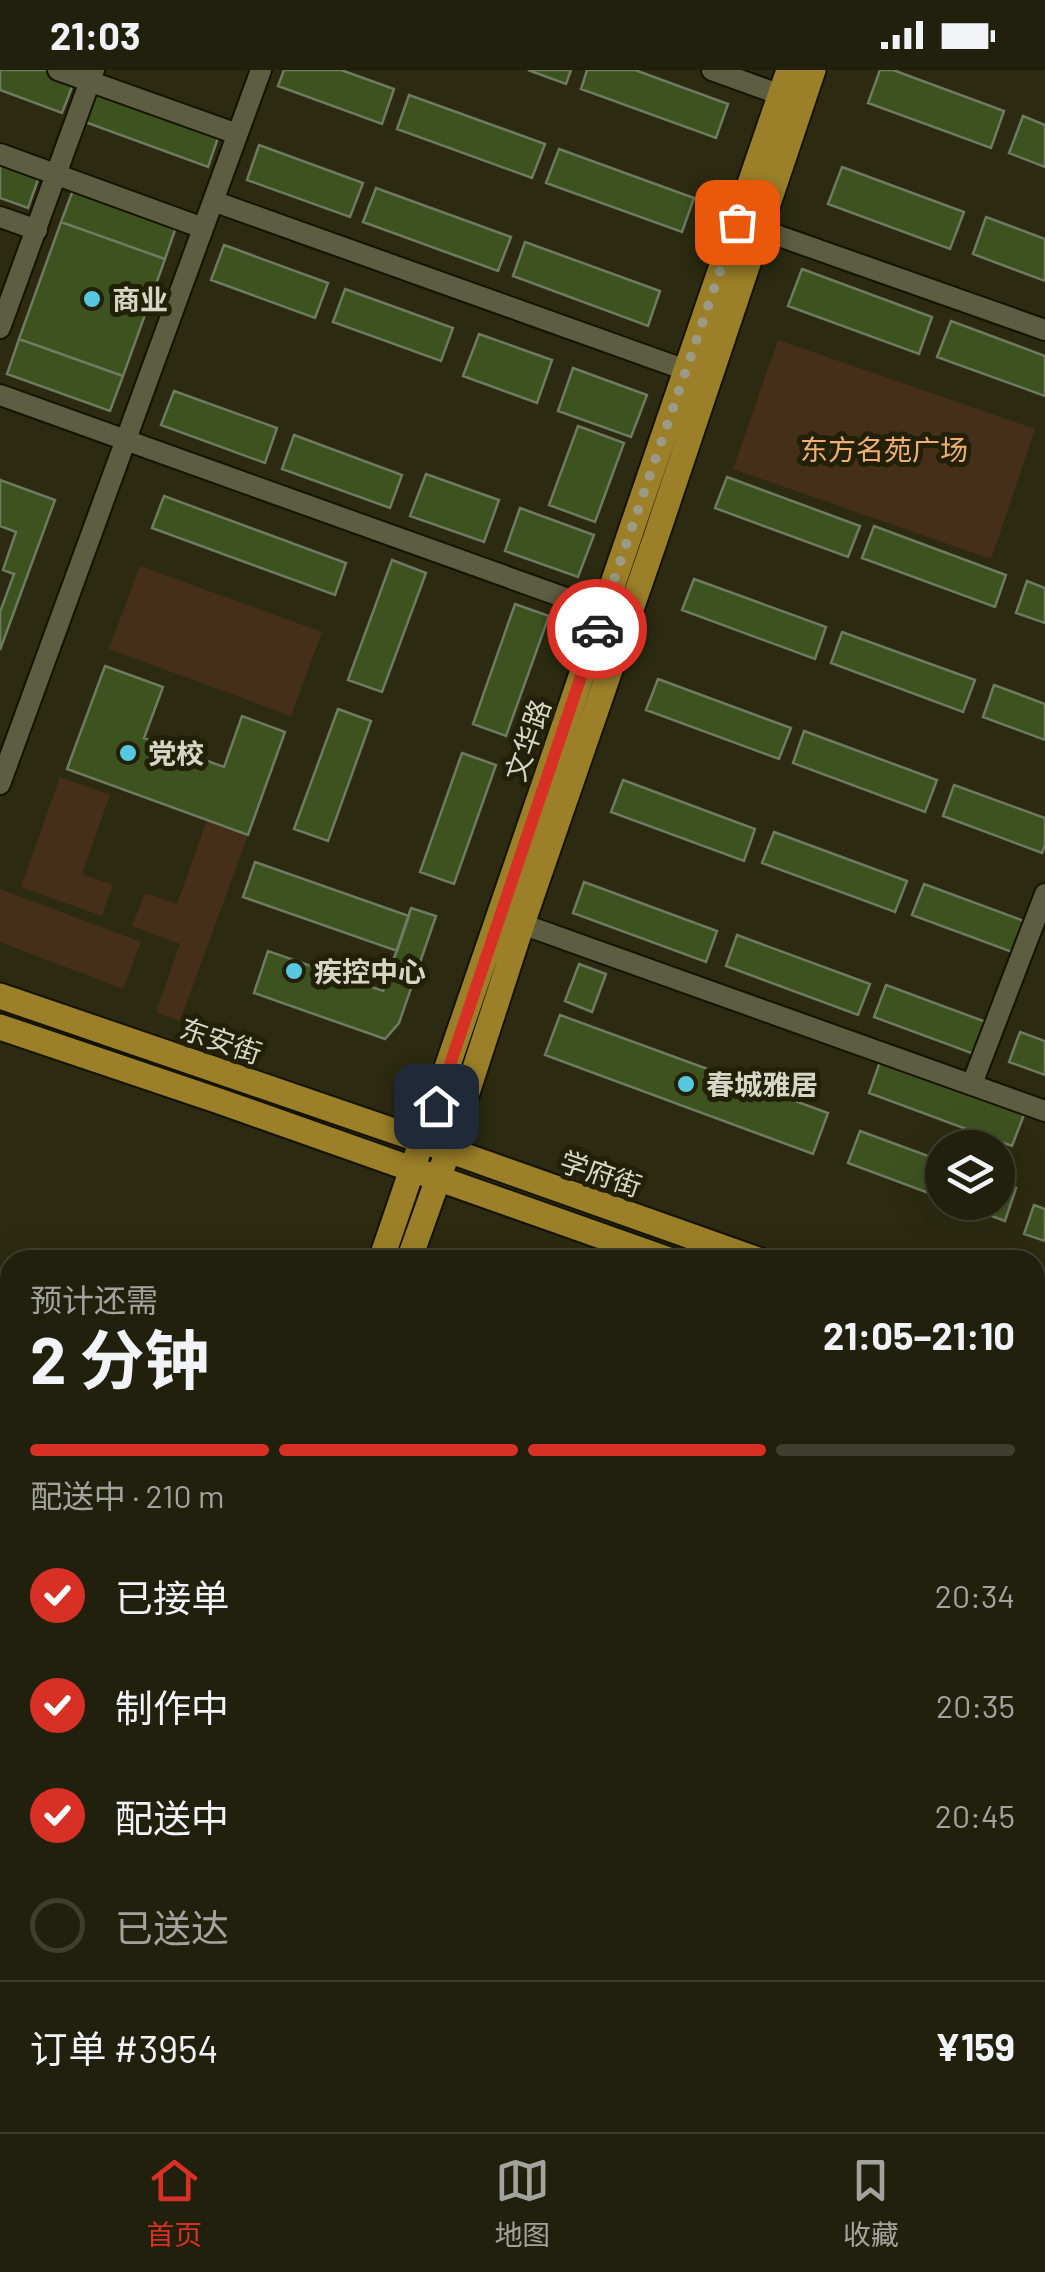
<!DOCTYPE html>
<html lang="zh">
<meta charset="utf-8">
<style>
body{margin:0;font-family:Barlow,"Noto Sans SC",sans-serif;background:#292816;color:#f1f3f6;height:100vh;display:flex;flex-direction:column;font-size:38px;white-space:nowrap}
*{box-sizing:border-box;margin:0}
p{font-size:32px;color:#a2a39d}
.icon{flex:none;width:55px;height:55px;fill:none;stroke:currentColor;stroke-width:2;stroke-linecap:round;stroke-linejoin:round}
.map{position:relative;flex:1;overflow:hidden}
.sheet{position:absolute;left:0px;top:1180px;width:1045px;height:882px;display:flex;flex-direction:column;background:#21200d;border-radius:30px 30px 0 0;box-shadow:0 10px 40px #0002,0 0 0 2px #3e3e2e}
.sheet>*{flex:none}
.controls{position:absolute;left:925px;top:1060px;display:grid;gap:20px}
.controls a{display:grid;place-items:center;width:90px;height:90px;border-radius:50%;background:#21200d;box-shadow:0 10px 40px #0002,0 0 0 2px #3e3e2e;font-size:50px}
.pin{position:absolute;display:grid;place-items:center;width:85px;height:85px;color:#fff;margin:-42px;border-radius:20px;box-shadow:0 5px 15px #0006}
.courier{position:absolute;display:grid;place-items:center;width:100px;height:100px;margin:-50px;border:8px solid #d93025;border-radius:50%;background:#fff;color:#222;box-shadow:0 2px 12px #0007}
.overview em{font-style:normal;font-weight:700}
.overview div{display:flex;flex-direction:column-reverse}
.overview{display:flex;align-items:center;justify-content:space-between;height:170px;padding:0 30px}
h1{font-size:65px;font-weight:700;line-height:75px}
.bar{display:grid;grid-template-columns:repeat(4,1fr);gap:15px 10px;align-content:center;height:120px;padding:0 30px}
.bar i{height:12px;border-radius:8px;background:#3e3e2e}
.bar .selected{background:#d93025}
.bar p{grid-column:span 4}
.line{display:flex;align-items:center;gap:25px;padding:0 30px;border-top:2px solid #3e3e2e}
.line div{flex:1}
ol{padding:0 30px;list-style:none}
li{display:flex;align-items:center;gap:30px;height:110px}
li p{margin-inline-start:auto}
li .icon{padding:10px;border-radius:50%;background:#d93025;color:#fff;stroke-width:4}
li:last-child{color:#a2a39d}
li i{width:55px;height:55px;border:5px solid #3e3e2e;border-radius:50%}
.status{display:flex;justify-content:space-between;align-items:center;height:70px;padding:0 50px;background:#21200d;direction:ltr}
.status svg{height:28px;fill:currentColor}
.tabs{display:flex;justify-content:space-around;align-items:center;height:140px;border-top:2px solid #3e3e2e;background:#21200d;font-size:28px;color:#a2a39d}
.tabs a{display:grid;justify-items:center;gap:5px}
.tabs .selected{color:#d93025}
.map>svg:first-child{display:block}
.green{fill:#452f19}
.building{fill:#3e5220;stroke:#6f7b61;stroke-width:2.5}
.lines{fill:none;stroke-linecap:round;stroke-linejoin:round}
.minor-casing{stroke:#141300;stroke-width:24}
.major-casing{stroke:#141300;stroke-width:29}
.path{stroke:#5f5e48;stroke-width:2.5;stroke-dasharray:8 5;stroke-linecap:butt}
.minor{stroke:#5d5d42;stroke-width:20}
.major{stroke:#9c8029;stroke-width:25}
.done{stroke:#9a9a87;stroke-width:10;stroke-dasharray:0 18}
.route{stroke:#d93025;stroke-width:12}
.poi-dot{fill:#56c9e1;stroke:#222107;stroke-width:4}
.labels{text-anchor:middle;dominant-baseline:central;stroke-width:10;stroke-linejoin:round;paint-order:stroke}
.poi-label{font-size:28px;font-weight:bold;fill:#d6d6c7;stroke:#222107;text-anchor:start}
.park-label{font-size:28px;fill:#f0af72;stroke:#222107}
.street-label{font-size:28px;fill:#d6d6c7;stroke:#222107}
</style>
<div class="status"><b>21:03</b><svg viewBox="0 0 49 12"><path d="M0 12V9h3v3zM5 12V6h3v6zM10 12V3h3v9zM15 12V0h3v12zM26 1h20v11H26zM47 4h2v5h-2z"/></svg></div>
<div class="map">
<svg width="1045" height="2062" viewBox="0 0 1045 2062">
<rect width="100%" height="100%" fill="#2c2b11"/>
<path class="green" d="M778,270L1035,359L991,489L733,399Z
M140,496L322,562L291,646L109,579Z
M60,707L110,725L82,804L113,815L102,846L21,817Z
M207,750L248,765L180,951L156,942L180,874L132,856L145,823L177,834Z
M0,819L141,872L123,919L0,872Z"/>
<path class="building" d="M0,0H51L75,9L62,43L0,20Z
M284,0H341L394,19L382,54L278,16Z
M528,0H571L566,14Z
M587,0H635L728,34L716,68L581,19Z
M880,0H893L1004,41L991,78L868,33Z
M98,18L220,62L208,97L85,52Z
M409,25L545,74L532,108L397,59Z
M1023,46L1045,55V97L1009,83Z
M259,75L363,113L350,147L247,110Z
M559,79L694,128L682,162L546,113Z
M0,89L40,104L28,138L0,128Z
M842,97L964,142L950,179L828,134Z
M376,118L511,167L498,201L363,152Z
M73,120L176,157L165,189L61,152Z
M986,147L1045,169V211L973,184Z
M61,152L165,189L123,306L19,269Z
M525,172L660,221L648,256L513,206Z
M224,175L328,213L315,248L211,210Z
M802,199L932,247L919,284L788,236Z
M345,219L453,258L441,291L333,252Z
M951,251L1045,286V326L937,287Z
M479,264L552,290L537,333L463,306Z
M19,269L123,306L110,341L7,304Z
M573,298L647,325L631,367L558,341Z
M174,321L277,358L265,393L161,355Z
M578,356L624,373L595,452L549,435Z
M294,365L402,405L390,438L282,399Z
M426,404L499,430L484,472L410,446Z
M727,407L860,456L848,487L715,438Z
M0,410L55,430L0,580V542L14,504L3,500L16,462L0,456Z
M164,426L346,493L335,525L152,458Z
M520,438L594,465L578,507L505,481Z
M874,456L1006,505L995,537L862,488Z
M392,490L426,503L382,622L348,610Z
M694,509L826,557L815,589L682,540Z
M1027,511L1045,518V553L1016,543Z
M515,534L549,546L506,666L473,654Z
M842,562L975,610L963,642L831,593Z
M105,596L163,617L144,668L224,697L242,646L285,662L248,765L67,699Z
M658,609L791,658L779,689L646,640Z
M994,615L1045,634V670L983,647Z
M338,639L371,651L328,771L294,759Z
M804,661L937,710L925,742L793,693Z
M462,683L496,695L454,814L420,802Z
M623,710L755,759L744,791L611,742Z
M954,715L1045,748V775L1042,783L943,746Z
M774,762L907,811L895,842L762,793Z
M255,792L409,846L397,881L243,827Z
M584,812L717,861L706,892L573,843Z
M924,814L1024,851L1012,882L912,845Z
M411,838L436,846L399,953L385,969L254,923L268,881L383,921Z
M737,865L870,914L858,945L726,896Z
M579,894L606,904L592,942L565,931Z
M886,915L986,952L974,984L874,947Z
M560,945L828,1043L813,1084L545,985Z
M1020,962L1045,971V1005L1009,992Z
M881,989L1025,1042L1012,1076L869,1023Z
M860,1061L942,1091V1128L848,1093Z
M998,1111L1016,1118L1005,1151L955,1132H998Z
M1034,1135L1045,1139V1171L1024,1164Z
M0,1331L10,1335V1384L0,1381Z
M1037,1430L1045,1433V1478L1035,1474V1437Z
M1039,1572L1045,1574V1623L1035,1619V1583Z
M1035,1680L1045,1683V1721L1035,1717Z
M1035,1795L1045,1799V1840L1035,1837Z
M2,1807L10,1810V1853L0,1850V1813Z
M1035,1908L1045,1912V1953L1035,1950Z
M0,1928L10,1932V1975L0,1972Z
M0,1995L10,1998L9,2053L18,2056L16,2062H0Z
M1035,2028L1045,2032V2062H1030L1004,2052H1035Z
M788,2052H809L835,2062H784Z"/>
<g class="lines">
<g class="minor-casing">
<path id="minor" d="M58,0L237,64
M712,0L781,25
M0,84L203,158
M213,131L697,304
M0,147L37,160
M745,154L1045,260
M0,258L94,0
M0,325L616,546
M0,714L261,0
M522,854L1045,1041
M972,1014L1045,824
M0,1416L10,1419
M0,1656L10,1628
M1035,1756L1045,1760
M885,2052L912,2062"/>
</g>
<g class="major-casing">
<path id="major" d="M0,926L423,1071L758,1190
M0,957L219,1031L669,1190
M381,1190L789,0
M409,1190L448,1081L522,854L656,467L813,0
M1035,1287L1045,1291
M1035,1320L1045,1324
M79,2062L82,2052
M103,2062L106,2052"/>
</g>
<path class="path" d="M0,1504L10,1488
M0,1517L10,1521"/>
<use href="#minor" class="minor"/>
<use href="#major" class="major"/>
</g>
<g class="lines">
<path class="done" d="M597,559L737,152"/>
<path class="route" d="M436,1036L597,559"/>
</g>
<g class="poi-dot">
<circle cx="92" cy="229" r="10"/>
<circle cx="128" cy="683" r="10"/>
<circle cx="294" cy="901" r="10"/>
<circle cx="686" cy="1014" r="10"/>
</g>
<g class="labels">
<g class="poi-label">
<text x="112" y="229">商业</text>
<text x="148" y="683">党校</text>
<text x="314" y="901">疾控中心</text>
<text x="706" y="1014">春城雅居</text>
</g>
<g class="park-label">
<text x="884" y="379">东方名苑广场</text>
</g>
<g class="street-label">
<text transform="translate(527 670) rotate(-71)">文华路</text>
<text transform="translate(221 970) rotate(19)">东安街</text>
<text transform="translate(601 1103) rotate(19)">学府街</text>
</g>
</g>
</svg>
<div class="controls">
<a><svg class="icon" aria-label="layers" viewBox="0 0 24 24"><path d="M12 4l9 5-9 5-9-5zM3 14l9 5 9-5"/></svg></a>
</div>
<div class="pin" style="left:737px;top:152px;background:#ea580c"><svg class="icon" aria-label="bag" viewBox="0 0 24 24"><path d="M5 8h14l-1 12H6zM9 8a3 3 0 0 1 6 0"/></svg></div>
<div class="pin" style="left:436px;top:1036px;background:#1f2937"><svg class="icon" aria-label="home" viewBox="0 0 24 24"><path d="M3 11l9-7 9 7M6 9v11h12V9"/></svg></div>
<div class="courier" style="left:597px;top:559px"><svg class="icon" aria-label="car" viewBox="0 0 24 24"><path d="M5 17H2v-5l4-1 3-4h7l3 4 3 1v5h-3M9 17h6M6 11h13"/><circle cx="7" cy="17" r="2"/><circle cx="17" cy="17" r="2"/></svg></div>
<section class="sheet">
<div class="overview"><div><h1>2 分钟</h1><p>预计还需</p></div><em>21:05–21:10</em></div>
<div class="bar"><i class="selected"></i><i class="selected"></i><i class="selected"></i><i></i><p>配送中 · 210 m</p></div>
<ol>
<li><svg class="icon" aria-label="check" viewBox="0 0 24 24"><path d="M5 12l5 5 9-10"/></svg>已接单<p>20:34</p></li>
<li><svg class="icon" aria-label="check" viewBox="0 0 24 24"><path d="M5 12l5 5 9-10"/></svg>制作中<p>20:35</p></li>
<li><svg class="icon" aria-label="check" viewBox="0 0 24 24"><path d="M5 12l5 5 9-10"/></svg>配送中<p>20:45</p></li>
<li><i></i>已送达</li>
</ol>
<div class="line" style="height:130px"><div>订单 #3954</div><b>¥159</b></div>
</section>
</div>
<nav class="tabs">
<a class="selected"><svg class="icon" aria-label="home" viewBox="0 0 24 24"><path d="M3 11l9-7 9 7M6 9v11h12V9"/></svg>首页</a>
<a><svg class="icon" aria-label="map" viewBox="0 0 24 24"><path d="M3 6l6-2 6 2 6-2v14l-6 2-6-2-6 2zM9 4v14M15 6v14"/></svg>地图</a>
<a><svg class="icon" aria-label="saved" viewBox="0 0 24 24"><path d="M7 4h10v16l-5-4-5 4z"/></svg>收藏</a>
</nav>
